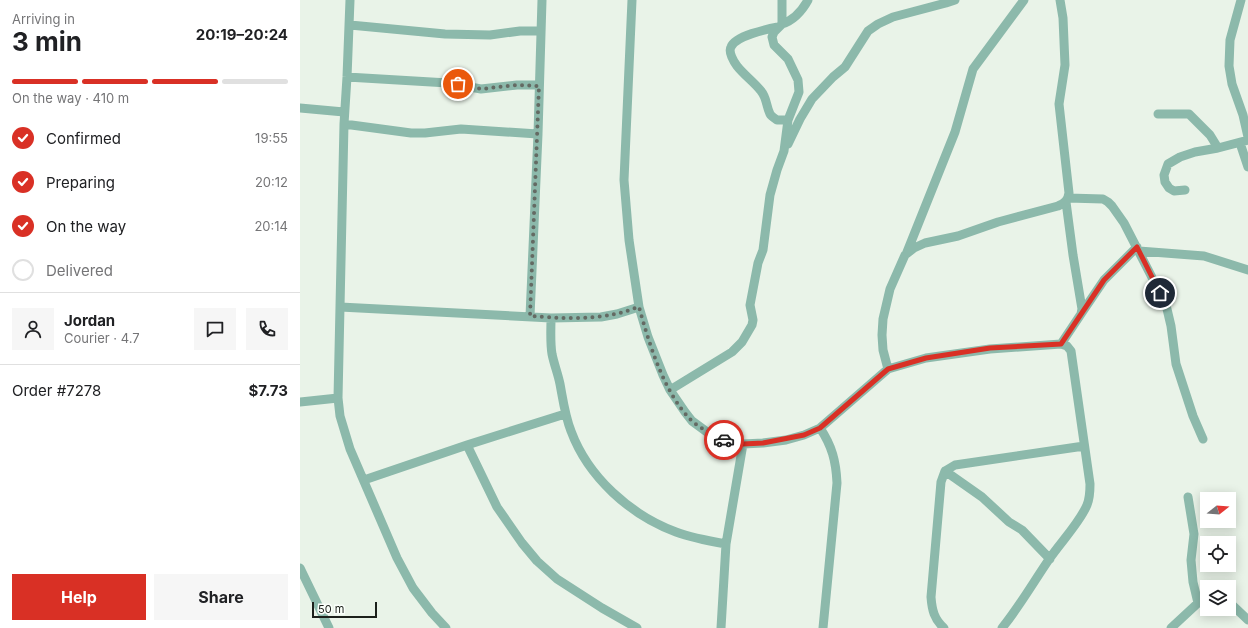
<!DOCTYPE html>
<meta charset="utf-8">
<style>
body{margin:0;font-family:Inter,sans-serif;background:#f6f6f6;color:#202124;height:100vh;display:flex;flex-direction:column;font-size:15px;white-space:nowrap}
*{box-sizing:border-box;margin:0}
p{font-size:13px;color:#757577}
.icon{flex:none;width:22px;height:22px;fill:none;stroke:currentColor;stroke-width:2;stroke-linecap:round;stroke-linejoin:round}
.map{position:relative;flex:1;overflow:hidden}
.drawer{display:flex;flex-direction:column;background:#fff;width:300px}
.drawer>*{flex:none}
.needle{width:26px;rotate:73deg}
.tools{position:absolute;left:900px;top:492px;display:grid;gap:8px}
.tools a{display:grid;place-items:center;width:36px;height:36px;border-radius:0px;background:#fff;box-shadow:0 2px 10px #0003;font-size:20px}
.scale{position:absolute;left:12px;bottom:10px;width:65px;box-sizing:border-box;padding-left:4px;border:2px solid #1c201b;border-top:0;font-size:11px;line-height:14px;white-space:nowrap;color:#1c201b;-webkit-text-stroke:3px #fafffa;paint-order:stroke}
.pin{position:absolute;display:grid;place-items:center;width:34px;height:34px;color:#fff;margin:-17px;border:2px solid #fff;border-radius:50%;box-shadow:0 1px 4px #0007}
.courier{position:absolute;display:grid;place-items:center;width:40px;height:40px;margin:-20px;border:3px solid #d93025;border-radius:50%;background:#fff;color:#222;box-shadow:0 1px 5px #0007}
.summary em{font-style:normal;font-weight:700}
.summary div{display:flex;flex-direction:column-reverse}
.summary{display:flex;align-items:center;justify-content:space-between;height:68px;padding:0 12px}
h1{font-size:26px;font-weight:700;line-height:30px}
.bar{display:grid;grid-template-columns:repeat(4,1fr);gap:6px 4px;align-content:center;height:48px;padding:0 12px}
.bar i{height:5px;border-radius:3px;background:#e0e0e0}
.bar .active{background:#d93025}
.bar p{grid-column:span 4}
.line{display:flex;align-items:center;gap:10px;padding:0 12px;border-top:1px solid #e0e0e0}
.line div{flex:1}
.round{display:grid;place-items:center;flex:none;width:42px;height:42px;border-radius:0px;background:#f6f6f6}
ol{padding:0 12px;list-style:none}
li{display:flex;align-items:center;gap:12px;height:44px}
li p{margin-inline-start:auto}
li .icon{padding:4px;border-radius:50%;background:#d93025;color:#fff;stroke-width:4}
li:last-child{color:#757577}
li i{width:22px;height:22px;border:2px solid #e0e0e0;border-radius:50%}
.primary-button{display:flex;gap:8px;margin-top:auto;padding:8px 12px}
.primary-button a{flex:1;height:46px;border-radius:0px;background:#d93025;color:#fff;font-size:16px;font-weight:700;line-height:46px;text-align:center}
.primary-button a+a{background:#f6f6f6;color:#202124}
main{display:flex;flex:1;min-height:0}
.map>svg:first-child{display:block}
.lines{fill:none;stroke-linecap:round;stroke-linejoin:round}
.minor{stroke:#8cb9ab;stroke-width:9}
.done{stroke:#646a63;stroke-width:4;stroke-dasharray:0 7.2}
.route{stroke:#d93025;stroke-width:5}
</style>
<main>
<section class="drawer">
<div class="summary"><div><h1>3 min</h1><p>Arriving in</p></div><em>20:19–20:24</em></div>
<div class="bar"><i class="active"></i><i class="active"></i><i class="active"></i><i></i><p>On the way · 410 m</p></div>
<ol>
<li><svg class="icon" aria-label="check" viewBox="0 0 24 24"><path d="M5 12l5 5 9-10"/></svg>Confirmed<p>19:55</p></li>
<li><svg class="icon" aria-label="check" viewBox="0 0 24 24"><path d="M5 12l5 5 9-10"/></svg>Preparing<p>20:12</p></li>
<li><svg class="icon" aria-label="check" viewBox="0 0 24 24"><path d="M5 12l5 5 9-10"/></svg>On the way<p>20:14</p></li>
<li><i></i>Delivered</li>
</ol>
<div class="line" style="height:72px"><a class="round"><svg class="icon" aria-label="person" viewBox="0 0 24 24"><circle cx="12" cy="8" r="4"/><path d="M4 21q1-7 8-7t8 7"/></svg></a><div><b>Jordan</b><p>Courier · 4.7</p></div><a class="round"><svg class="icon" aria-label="chat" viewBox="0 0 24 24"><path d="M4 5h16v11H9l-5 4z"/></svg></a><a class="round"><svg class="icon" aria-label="phone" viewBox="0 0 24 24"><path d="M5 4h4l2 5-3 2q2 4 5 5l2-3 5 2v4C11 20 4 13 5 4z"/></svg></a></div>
<div class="line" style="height:52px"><div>Order #7278</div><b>$7.73</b></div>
<div class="primary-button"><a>Help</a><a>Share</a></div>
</section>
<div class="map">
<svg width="948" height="628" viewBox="0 0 948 628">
<rect width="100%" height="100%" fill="#e9f3e8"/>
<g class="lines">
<path class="minor" d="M50,0L47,77L44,124L38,398L40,416L50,449L97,558L113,588L132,613L146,628
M332,0L324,180L329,240L339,307L348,337L363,375L370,390L385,412L392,421L407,432L425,440L443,444L463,443L486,440L504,435L520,428L588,369L626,358L690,349L761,344L767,346L771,351L790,484C790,491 790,498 787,505C780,522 761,542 750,558C734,581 720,606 702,628
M941,0L930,40L929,66L932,84L943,115L948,137
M482,24C494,20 502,11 508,0
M50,25L145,34L190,35L220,31H241
M478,27C467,29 435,36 431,47C428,52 434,62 437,66C444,75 454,82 461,91C467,98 466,106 470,114C471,116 474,118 477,120H488
M47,77L148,83L181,89L217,85H239
M0,108L44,112
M858,114H889L910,135L918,148
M44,124L111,133H125L161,129L238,134
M940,143L948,167
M488,144L500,119L512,99L533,77L545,67L568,31L578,24L593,17L646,3L655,0
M885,190L874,191L869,188L865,182L864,175L868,164L880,157L895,152L918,148L948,140
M768,198L803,199L808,202L812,206L824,223L860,293L867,309L871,326L876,364L893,416L903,439
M839,251L904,256L948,270
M607,252L655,132L673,69L724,0
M40,307L251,318L301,317L317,314L339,307
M781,314L804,280L837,247
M230,316L238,134L242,0
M251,318C251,330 250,342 252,354C254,364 258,374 260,384C263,400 265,416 271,431C288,477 330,515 376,532C392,538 409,541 426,544
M761,344L781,314L782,309L773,255L766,202
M588,369L583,350L582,335L583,319L590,289L605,255L614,248L625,243L658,236L698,222L758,206C765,203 768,200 769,193L759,104L765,65L763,18L760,0
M370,390L432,352L442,342L452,325L453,320L450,305L458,263L463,250L470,195L477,170L484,151L488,120L499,92L498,80L488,59L474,45L472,37L474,32L482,24V0
M0,402L38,398
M520,428C532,446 536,461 537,483L523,628
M167,445L197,507L222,543L237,561L257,579L302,608L337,628
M645,471L682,497L709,522L722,530L750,559
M64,480L167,445L265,414
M888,497L894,534L891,560L893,582L898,603
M0,568L29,628
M929,602L948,620
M421,628L426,544L443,444
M644,628C634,619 632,610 631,597L641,482L645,471L655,465L784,446
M871,628L898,603L907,598"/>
</g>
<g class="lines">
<path class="done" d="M158,84L181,89L217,85L239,86L230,316C256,318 289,320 315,314C323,313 331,309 339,307C349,343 364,394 392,421C402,430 413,434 424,440"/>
<path class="route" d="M424,440L443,444L463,443L504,435L520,428L588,369L626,358L690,348L761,344L804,280L837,247L860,293"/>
</g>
</svg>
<div class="tools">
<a><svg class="needle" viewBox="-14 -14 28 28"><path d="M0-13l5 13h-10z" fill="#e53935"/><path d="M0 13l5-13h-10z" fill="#757577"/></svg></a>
<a><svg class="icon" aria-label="locate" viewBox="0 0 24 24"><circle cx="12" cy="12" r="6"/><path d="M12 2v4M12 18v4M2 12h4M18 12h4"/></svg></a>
<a><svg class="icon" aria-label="layers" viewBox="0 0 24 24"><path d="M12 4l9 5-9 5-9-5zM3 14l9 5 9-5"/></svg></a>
</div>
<div class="scale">50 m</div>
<div class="pin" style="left:158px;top:84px;background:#ea580c"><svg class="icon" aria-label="bag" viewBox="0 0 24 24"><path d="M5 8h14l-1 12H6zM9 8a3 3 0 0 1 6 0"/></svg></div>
<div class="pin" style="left:860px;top:293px;background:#1f2937"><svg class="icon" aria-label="home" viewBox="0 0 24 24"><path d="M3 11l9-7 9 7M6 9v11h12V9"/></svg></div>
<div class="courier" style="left:424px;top:440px"><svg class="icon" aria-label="car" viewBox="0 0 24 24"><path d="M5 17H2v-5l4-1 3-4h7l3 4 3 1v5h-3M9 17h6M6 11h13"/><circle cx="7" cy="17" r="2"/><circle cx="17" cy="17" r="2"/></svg></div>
</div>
</main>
